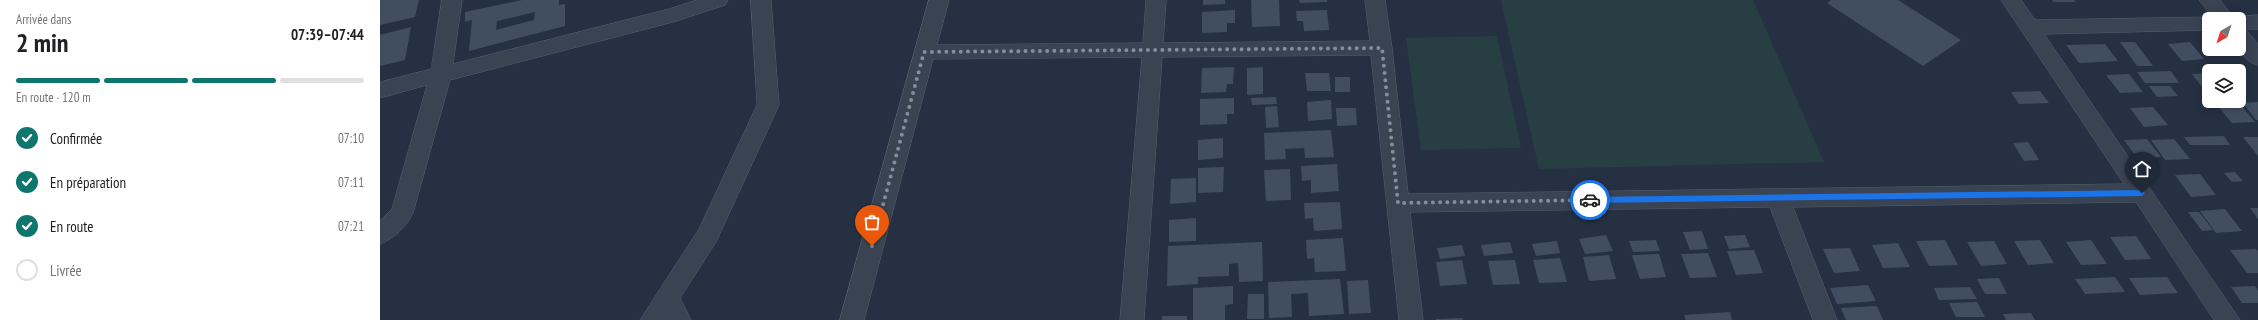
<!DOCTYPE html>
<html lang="fr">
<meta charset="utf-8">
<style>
body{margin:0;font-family:"PT Sans Narrow",sans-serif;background:#f6f6f6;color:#202124;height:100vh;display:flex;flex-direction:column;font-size:15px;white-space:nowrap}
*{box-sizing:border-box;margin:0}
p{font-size:13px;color:#757577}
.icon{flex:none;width:22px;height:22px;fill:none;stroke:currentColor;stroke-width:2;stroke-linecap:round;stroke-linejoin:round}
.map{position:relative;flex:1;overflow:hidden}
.details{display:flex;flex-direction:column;background:#fff;width:380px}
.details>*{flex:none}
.needle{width:26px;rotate:219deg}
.buttons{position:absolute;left:1822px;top:12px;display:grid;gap:8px}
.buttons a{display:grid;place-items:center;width:44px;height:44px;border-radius:6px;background:#fff;box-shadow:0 2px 10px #0003;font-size:20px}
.pin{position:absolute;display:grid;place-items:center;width:34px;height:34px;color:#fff;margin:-41px -17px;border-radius:50% 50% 50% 0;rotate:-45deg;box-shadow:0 0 4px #0007}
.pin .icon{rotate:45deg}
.courier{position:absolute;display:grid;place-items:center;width:40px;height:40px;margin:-20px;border:3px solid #1a73e8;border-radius:50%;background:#fff;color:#222;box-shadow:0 1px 5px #0007}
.overview em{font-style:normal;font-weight:600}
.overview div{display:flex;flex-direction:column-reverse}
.overview{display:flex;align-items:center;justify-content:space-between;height:68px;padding:0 16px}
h1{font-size:26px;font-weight:600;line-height:30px}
.bar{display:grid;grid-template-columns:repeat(4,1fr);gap:6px 4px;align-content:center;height:48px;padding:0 16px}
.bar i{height:5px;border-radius:3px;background:#e0e0e0}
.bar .current{background:#0f766e}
.bar p{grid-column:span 4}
ol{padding:0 16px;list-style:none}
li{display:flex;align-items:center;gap:12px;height:44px}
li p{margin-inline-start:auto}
li .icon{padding:4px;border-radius:50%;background:#0f766e;color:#fff;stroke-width:4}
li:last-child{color:#757577}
li i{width:22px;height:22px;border:2px solid #e0e0e0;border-radius:50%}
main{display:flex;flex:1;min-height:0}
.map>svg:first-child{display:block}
.green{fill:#273f43}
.building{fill:#414e62;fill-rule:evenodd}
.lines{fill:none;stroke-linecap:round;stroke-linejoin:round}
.street-casing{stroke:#57616f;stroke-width:1}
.street{fill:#394352;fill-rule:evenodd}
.route{fill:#1a73e8}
.done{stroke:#838d9c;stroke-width:4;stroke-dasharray:0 7.2}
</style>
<main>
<section class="details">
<div class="overview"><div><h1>2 min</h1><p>Arrivée dans</p></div><em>07:39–07:44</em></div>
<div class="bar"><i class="current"></i><i class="current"></i><i class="current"></i><i></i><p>En route · 120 m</p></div>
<ol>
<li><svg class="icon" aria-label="check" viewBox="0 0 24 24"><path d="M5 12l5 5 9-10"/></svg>Confirmée<p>07:10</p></li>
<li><svg class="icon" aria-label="check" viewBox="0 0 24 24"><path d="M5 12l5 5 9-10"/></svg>En préparation<p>07:11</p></li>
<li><svg class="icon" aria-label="check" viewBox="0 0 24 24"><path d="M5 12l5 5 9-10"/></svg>En route<p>07:21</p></li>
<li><i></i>Livrée</li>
</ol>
</section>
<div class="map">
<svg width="1878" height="320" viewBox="0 0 1878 320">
<rect width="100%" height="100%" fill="#253142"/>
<path class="green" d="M1121,0H1373L1444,162L1159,169Z
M1117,36L1141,148L1041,150L1026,38Z"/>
<path class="building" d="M0,0H39L35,17L0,25Z
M142,0H179V5L185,4V26L89,51L92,20L85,22V12ZM155,12L154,20L116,30L117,21Z
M823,0H845V4L823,5Z
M871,0H899L900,26L872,27Z
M919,0H947V2L920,3Z
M1451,0H1518L1581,40L1543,66L1447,3Z
M1672,0H1694L1695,2H1673Z
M855,10V23H847V32L822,33V12Z
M947,10L949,30L924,31L923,21H917L916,11Z
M31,27L25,60L0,66V35Z
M1740,42H1755L1773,66H1757Z
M1810,42L1824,59L1802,61L1788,44Z
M1725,44L1738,61L1699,63L1686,45Z
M854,67L853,84H847L846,92L821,93L822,68Z
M883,67V94L867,95V68Z
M1791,71L1799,83H1765L1757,72Z
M925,73H949L951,91H927Z
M1829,73V92H1826L1812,74Z
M1749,74L1763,92L1740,93L1726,75Z
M955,77H970V92H955Z
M1769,86H1790L1798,96L1777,97Z
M1660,91L1669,103L1639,104L1631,92Z
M896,97L897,104L872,105L871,98Z
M854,98V114H847V124L820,125V99Z
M951,100L952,119L928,121L927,102Z
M1878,102V120H1876L1863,103Z
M1859,103L1875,122L1852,123L1836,104Z
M897,106L899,127L886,128L885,107Z
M1773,107L1788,125L1764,127L1750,108Z
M956,108H976L977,125L957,126Z
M951,130L954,157L925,158L924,148L905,149L906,159L885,160L884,133Z
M1844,136L1850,145H1810L1804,137Z
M1863,137H1878V156Z
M843,138V158L818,160V140Z
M1767,139L1781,157L1757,158L1744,140Z
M1794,139L1810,159L1785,160L1771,140Z
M1648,142L1659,160L1644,161L1633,143Z
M957,164L959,191L931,193V180L922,181L921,166Z
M844,167L843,192L818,193V168Z
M910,169L911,200L886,201L884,170Z
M1855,172L1863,181L1852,182L1844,173Z
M1820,174L1836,195L1811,197L1795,175Z
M816,178V202L790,204L791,179Z
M960,202L962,229L934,231L933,218L925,219L924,203Z
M1870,208H1878V219Z
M1845,209L1862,231L1836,233L1820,211Z
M1808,212H1819L1833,230L1822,231Z
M816,218V241L789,242V220Z
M1322,231L1328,249L1310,250L1303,232Z
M1226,235L1233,251L1205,254L1199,239Z
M1365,235L1370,247L1349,249L1344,236Z
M1756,236L1771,259L1745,260L1730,237Z
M963,238L966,271L935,272L934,258L927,259L926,240Z
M1276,240L1280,251L1253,252L1249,241Z
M1565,240L1578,265L1549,266L1536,241Z
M1660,240L1674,263L1648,265L1634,241Z
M1711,240L1727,264L1701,265L1686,242Z
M1177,241L1180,253L1156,256L1152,244Z
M1614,241L1627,264L1601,266L1587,242Z
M882,242L883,281L859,282L858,263L849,264V276L818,277V284L787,286L788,246Z
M1130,242L1133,253L1104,256L1101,245Z
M1518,243L1530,267L1503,268L1492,245Z
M1082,245L1085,256L1060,259L1057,248Z
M1470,248L1480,271L1454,273L1443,249Z
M1876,249L1878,251V273H1867L1850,250Z
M1374,250L1383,273L1356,275L1347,251Z
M1328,253L1337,277L1310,278L1301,254Z
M1279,254L1286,277L1260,279L1252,255Z
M1229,255L1236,279L1209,281L1203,257Z
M1180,258L1187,282L1159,283L1153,260Z
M1082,260L1087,284L1060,286L1056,262Z
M1135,260L1140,284L1113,285L1108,261Z
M1735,277L1745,292L1705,294L1695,279Z
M1787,277L1798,293L1760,295L1749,278Z
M1619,278L1627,294H1605L1597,279Z
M960,279L964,314L929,316L928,293L911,294L912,317L889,318L888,282Z
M988,280L991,313L969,314L967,281Z
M1488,285L1496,301L1457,304L1450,288Z
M853,286V304L845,305V320H813V288Z
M1875,286L1878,291V303H1862L1851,287Z
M1590,287L1597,299L1559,300L1554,288Z
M868,294H884V319H867Z
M1597,302L1605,317H1576L1569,303Z
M1497,306L1503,320H1466L1461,308Z
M1350,312L1352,320H1306L1304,315Z
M1651,313L1655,320H1626L1623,314Z
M782,316H807V320H782Z
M1082,318L1083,320H1056V319Z"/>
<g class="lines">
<g class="street-casing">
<path id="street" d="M62,0H82L73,64L289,9L317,0H348L345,5L293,22L70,80L33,213C26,227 15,238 0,244V221L12,209L47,85L0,98V82L51,69Z
M371,0H391L399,105L336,242L300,298L311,320H260L319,229L377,105Z
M549,0H569L557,45L763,43L766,0H786L783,43L990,41L985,0H1005L1012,48L1028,194L1744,184L1621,0H1641L1655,20L1833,17L1819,0H1840L1853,17L1878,15V29H1862L1866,30L1878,44V65C1855,59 1859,38 1859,19H1829V30L1664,34L1860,320H1834L1756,202L1413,207L1457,320H1433L1390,207L1030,212L1043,320H1019L991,55L782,57L764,320H740L762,57L553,59L484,320H460Z"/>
</g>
<use href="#street" class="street"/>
</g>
<path class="route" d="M1762,190L1765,193L1762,196L1210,203L1207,200L1210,197Z"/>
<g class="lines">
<path class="done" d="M492,246L544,52L1002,48L1018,203L1210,200"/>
</g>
</svg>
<div class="buttons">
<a><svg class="needle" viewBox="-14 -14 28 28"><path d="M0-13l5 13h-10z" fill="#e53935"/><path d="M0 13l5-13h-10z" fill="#757577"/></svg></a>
<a><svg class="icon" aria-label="layers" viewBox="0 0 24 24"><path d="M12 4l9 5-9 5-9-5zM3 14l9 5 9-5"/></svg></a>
</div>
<div class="pin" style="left:492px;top:246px;background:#ea580c"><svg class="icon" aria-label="bag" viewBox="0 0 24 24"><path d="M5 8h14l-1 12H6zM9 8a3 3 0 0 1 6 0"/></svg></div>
<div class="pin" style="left:1762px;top:193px;background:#1f2937"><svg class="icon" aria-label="home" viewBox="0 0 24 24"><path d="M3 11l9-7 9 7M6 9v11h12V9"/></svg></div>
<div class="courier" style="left:1210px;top:200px"><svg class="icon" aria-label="car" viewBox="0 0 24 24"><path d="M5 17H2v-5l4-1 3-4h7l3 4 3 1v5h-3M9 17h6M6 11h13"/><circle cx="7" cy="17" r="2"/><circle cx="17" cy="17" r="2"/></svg></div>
</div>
</main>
